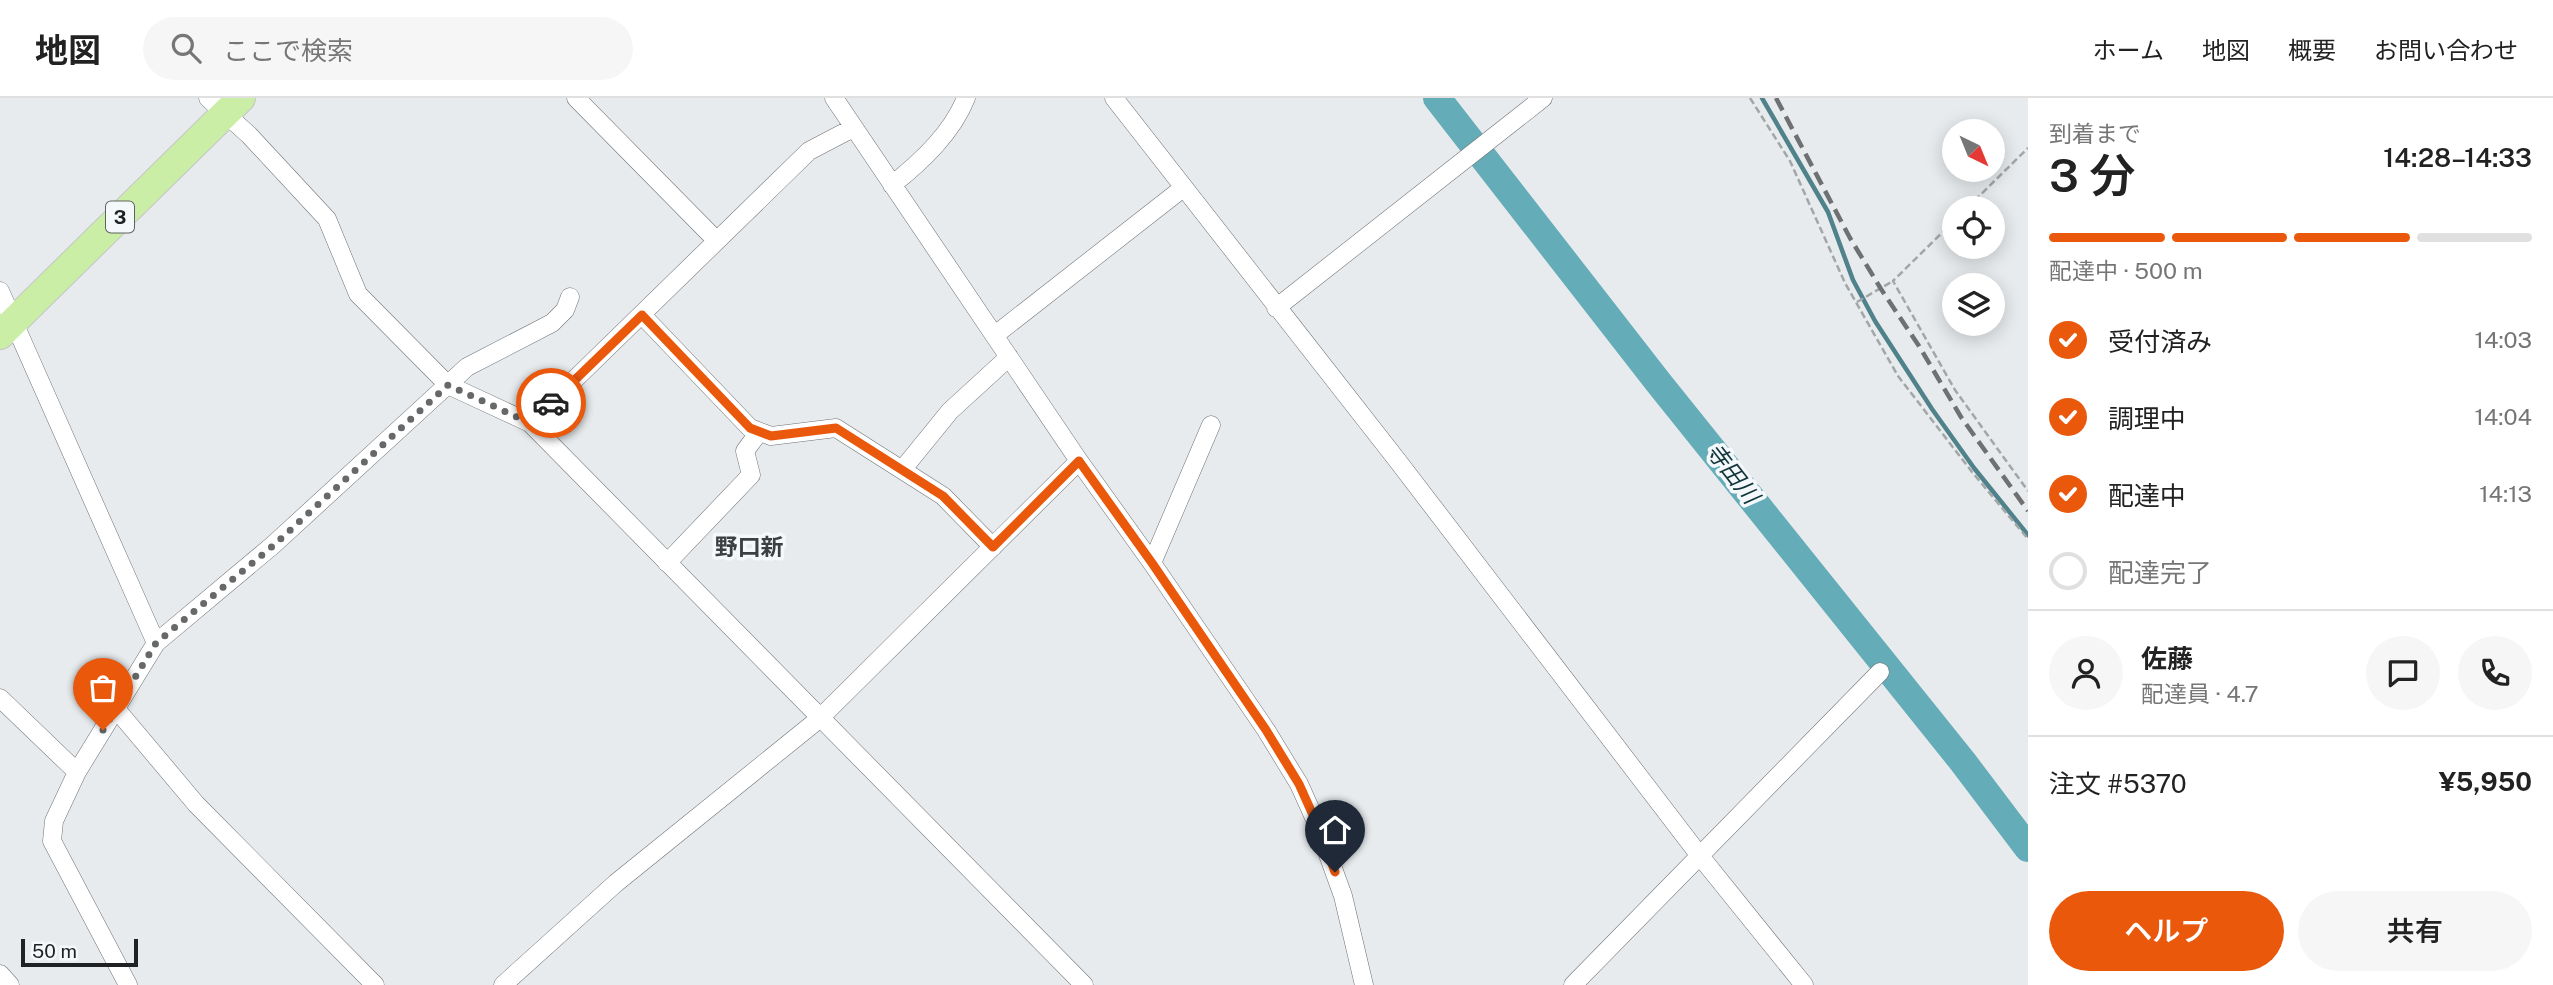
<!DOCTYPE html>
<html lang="ja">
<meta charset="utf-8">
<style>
body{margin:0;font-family:"Public Sans","Noto Sans JP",sans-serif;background:#f6f6f6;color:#222;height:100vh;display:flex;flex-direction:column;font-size:26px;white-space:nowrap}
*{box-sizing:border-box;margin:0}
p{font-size:23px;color:#767676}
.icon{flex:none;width:38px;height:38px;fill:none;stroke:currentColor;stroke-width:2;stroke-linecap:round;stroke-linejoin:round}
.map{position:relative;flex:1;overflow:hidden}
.side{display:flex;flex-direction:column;background:#fff;width:525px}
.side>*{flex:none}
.needle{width:46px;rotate:137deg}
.controls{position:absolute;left:1942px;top:21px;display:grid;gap:14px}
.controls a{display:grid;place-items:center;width:63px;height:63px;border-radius:50%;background:#fff;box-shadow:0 4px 18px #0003;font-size:35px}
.scale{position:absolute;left:21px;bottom:18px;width:117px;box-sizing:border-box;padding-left:7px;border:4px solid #202122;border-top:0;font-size:19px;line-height:24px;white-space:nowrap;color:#202122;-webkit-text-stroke:5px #f5f8fb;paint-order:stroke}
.pin{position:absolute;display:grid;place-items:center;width:60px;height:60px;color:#fff;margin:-72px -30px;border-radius:50% 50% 50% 0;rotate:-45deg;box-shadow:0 0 7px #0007}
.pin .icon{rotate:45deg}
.courier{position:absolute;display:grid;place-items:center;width:70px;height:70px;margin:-35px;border:5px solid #ea580c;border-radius:50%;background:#fff;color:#222;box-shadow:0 2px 9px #0007}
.headline em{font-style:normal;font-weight:600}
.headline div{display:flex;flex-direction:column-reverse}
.headline{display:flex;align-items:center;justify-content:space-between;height:119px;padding:0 21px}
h1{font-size:46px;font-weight:600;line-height:52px}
.bar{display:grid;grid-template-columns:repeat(4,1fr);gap:10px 7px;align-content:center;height:84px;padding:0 21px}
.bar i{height:9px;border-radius:5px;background:#e0e0e0}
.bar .on{background:#ea580c}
.bar p{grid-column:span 4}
.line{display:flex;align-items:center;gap:18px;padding:0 21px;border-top:2px solid #e0e0e0}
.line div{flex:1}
.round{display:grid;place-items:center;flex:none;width:74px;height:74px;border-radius:37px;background:#f6f6f6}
ol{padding:0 21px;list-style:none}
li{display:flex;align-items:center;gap:21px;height:77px}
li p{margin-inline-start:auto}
li .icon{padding:7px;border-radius:50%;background:#ea580c;color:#fff;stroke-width:4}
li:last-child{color:#767676}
li i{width:38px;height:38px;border:4px solid #e0e0e0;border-radius:50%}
.cta{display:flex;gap:14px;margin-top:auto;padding:14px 21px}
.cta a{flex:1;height:80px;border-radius:42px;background:#ea580c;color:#fff;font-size:28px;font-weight:600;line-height:80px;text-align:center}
.cta a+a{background:#f6f6f6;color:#222}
header{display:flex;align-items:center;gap:42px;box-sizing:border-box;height:98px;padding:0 35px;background:#fff;border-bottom:2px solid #e0e0e0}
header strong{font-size:33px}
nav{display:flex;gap:38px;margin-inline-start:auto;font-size:24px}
.search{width:490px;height:63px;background:#f6f6f6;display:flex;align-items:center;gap:18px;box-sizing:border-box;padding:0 24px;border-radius:38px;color:#767676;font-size:26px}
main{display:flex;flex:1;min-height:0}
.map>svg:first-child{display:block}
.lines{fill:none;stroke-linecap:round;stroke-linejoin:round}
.stream{stroke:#50828b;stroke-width:4.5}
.river{stroke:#64acb8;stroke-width:28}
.minor-casing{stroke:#6f7174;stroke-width:19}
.primary-casing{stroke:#c5c5c6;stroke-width:30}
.path{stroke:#a3a6a7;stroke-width:2.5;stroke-dasharray:7 3.5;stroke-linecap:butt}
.minor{stroke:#fff;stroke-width:18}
.primary{stroke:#cbeea7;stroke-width:28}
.rail{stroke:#6e7072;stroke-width:4.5;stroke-dasharray:14 7;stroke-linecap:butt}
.done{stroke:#666869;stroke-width:7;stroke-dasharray:0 12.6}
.route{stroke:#ea580c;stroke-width:9}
.labels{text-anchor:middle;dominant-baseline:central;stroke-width:7;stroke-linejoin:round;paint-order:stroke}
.shield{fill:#f5f8fb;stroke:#606263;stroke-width:2}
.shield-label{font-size:19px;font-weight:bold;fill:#202122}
.water-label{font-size:23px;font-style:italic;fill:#103439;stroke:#f5f8fb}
.neighbourhood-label{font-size:23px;font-weight:bold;fill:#3d4042;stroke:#f5f8fb}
</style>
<header>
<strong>地図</strong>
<div class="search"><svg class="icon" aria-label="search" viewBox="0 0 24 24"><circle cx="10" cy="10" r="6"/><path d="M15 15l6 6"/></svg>ここで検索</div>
<nav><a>ホーム</a><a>地図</a><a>概要</a><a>お問い合わせ</a></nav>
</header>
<main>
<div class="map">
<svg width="2028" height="887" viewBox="0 0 2028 887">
<rect width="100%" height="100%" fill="#e7ebed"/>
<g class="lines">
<path class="stream" d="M1762,0L1828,114L1853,182L1875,223L1932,311L1974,370L2028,437"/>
<path class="river" d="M1437,0L1658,284L1963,664L2028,750"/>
<g class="minor-casing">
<path id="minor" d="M208,0L249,37L327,121L358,196L448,287L530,325L1084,887
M576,0L716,142
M834,0L1079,363L1152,465L1266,632L1299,686L1317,726L1343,798L1364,887
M1114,0L1397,362L1700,758L1804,887
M892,87C922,63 952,35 966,0
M0,193L156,545
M1276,210L1543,0
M642,217L750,330L771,338L836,330L943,398L993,449
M995,237L1183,90
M530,325L809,53L853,30
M902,372L950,313L1009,259
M667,465L751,377L745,353L759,334
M1152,465L1211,327
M0,600L77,674
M117,612L196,706L375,887
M0,876L10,887
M128,887L52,743L54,723L77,674L156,545L273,447L467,269L552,225L565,212L570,199
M503,887L616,785L819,621L1079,363
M1573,887L1880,574"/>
</g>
<g class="primary-casing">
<path id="primary" d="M0,237L241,0"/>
</g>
<path class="path" d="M1750,0L1790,63L1845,185L1898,278L1972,374L2028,441
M1967,110L2028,50
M1955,122L1893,183L1955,292L2028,393
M1857,204L1893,183"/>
<use href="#minor" class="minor"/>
<use href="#primary" class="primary"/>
<path class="rail" d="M1776,0L1850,140L1881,191L1919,248L1961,319L2028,413"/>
</g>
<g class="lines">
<path class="done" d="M103,632L156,545L274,447L448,287L530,325L551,305"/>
<path class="route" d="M551,305L642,217L750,330L771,338L836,330L943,398L993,449L1079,363L1152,465L1266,632L1299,686L1317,726L1335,774"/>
</g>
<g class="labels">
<rect class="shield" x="106" y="103.5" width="28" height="31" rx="5"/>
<g class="shield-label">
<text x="120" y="119">3</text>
</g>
<g class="water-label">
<text transform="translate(1733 375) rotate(52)">寺田川</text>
</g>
<g class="neighbourhood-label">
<text x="749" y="448">野口新</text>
</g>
</g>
</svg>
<div class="controls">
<a><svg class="needle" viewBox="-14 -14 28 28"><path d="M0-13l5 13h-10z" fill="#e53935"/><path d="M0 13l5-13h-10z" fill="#767676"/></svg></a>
<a><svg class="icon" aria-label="locate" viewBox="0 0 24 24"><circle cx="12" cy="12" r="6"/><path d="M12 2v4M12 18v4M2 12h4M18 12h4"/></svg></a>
<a><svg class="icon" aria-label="layers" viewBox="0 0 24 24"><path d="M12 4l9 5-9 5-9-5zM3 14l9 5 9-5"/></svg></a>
</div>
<div class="scale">50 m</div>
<div class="pin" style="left:103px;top:632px;background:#ea580c"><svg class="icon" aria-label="bag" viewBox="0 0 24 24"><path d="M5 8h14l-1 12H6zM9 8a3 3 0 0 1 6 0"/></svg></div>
<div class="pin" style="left:1335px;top:774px;background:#1f2937"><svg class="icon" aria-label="home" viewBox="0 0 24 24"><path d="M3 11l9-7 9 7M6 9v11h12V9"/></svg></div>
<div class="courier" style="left:551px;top:305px"><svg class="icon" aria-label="car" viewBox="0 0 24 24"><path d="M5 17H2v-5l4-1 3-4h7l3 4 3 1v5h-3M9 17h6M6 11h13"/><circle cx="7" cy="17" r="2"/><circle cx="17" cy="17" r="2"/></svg></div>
</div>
<section class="side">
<div class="headline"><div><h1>3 分</h1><p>到着まで</p></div><em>14:28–14:33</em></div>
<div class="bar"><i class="on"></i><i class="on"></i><i class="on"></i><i></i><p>配達中 · 500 m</p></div>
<ol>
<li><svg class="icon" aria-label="check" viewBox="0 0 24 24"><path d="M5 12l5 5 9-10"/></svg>受付済み<p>14:03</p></li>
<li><svg class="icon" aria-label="check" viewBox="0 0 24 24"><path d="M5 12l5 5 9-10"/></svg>調理中<p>14:04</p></li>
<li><svg class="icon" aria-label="check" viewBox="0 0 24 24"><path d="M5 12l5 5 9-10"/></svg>配達中<p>14:13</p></li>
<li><i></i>配達完了</li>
</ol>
<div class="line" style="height:126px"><a class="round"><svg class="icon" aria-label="person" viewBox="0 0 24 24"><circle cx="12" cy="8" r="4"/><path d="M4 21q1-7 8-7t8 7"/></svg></a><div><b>佐藤</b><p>配達員 · 4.7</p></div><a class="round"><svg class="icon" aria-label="chat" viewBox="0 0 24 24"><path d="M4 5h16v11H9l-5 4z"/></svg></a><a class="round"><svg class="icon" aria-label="phone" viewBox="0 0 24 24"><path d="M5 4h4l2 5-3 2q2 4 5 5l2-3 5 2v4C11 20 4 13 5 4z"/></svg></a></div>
<div class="line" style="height:91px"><div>注文 #5370</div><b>¥5,950</b></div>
<div class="cta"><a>ヘルプ</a><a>共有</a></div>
</section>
</main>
